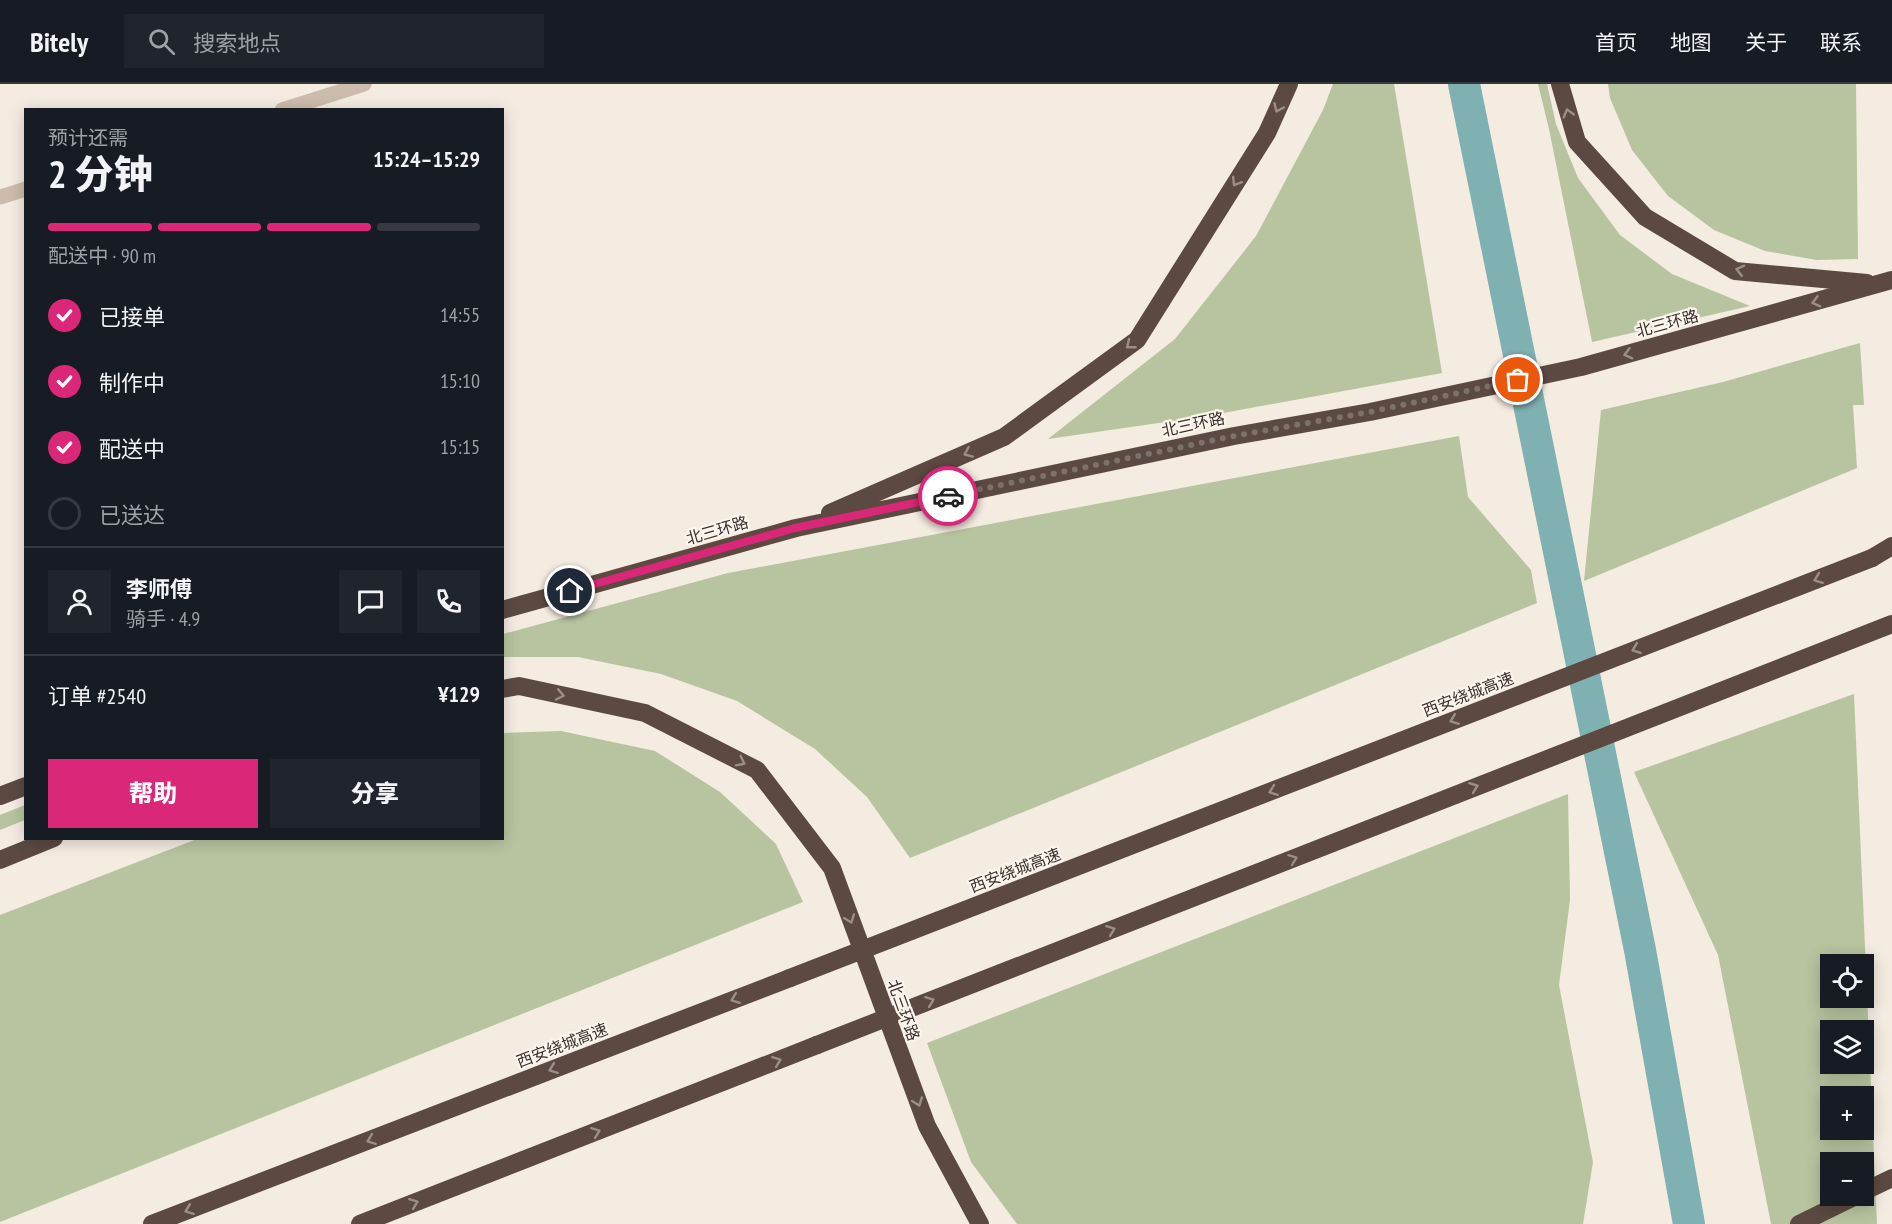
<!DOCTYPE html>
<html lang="zh">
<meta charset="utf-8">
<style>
body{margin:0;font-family:"PT Sans Narrow","Noto Sans SC",sans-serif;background:#20242c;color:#f1f3f6;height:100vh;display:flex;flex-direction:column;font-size:22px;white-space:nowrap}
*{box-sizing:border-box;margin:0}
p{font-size:20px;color:#9ea1a6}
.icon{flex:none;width:33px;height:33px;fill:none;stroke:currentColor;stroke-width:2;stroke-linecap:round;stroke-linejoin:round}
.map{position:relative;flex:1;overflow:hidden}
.details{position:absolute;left:24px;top:24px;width:480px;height:732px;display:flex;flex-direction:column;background:#171b24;border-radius:0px;box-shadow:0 3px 15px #0003}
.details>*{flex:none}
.tools{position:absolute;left:1820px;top:870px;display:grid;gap:12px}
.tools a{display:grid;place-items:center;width:54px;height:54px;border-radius:0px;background:#171b24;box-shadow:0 3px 15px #0003;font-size:30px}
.pin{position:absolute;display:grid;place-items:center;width:51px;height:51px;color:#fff;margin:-26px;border:3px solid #fff;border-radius:50%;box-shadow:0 2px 6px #0007}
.courier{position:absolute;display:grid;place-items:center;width:60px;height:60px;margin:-30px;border:4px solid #db2777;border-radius:50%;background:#fff;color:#222;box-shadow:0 2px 8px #0007}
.head em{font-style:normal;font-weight:800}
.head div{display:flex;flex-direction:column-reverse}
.head{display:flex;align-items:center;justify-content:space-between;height:102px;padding:0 24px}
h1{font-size:39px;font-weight:800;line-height:45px}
.bar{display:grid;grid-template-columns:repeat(4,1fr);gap:9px 6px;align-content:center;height:72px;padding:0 24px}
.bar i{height:8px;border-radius:4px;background:#363941}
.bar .active{background:#db2777}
.bar p{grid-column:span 4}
.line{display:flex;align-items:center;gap:15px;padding:0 24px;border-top:2px solid #363941}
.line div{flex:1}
.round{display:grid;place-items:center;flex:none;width:63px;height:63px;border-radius:0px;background:#20242c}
ol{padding:0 24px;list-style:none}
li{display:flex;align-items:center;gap:18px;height:66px}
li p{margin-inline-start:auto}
li .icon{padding:6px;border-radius:50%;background:#db2777;color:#fff;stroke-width:4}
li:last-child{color:#9ea1a6}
li i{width:33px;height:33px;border:3px solid #363941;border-radius:50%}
.primary-button{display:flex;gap:12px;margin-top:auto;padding:12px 24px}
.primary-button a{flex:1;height:69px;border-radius:0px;background:#db2777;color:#fff;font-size:24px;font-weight:800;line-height:69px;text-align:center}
.primary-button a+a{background:#20242c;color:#f1f3f6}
header{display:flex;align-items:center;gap:36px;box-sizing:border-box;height:84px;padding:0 30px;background:#171b24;border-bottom:2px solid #363941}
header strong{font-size:28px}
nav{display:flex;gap:33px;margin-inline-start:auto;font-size:21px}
.search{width:420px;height:54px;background:#20242c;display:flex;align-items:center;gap:15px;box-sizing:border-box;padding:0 21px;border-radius:0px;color:#9ea1a6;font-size:22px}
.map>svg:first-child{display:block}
.green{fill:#b8c4a0;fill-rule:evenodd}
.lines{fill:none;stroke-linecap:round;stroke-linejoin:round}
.canal{stroke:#7fb0b2;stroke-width:32}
.street{stroke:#cdbbac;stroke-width:15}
.highway{stroke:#5c4a42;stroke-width:18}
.highway-bridge{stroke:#5c4a42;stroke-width:18}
.oneway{stroke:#9c8e87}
.done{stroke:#7c716b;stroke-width:6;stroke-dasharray:0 10.8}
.route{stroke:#db2777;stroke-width:8}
.labels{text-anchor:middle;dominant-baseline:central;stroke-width:4.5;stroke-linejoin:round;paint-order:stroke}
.street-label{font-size:16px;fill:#3b302b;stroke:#fbf5ee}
</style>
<header>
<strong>Bitely</strong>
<div class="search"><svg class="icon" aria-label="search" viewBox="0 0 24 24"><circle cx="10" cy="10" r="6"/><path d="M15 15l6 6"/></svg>搜索地点</div>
<nav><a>首页</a><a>地图</a><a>关于</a><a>联系</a></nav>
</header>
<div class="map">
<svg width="1892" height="1140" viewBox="0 0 1892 1140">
<rect width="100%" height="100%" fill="#f4ebe1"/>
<path class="green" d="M1333,0H1394L1442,289L1207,332L1048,355L1175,255L1256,152L1323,26Z
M1538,0H1547L1556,40L1578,94L1620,151L1672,190L1750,222L1592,258L1549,45Z
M1608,0H1856L1858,175L1817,176L1765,167L1714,146L1668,112L1632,66L1610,14Z
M1860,259L1864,321H1853L1857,384L1584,497L1601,326L1723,298Z
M1459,352L1468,413L1531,486L1537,519L910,774L867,713L815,665L737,617L661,590L578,573H503V550L728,489Z
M1854,610L1877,1140H1771L1718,871L1634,688ZM1830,880H1863V914H1830ZM1830,946H1863V980H1830ZM1830,1012H1863V1046H1830ZM1830,1078H1863V1112H1830Z
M561,647L655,667L720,708L776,760L803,818L0,1138V831L197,755L502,754L503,649Z
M1568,710L1570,816L1559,901L1593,1078L1583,1140H1017L971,1078L927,959Z
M25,721V736L0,746V731Z"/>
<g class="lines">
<path class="canal" d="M1464,0L1640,866L1689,1140"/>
<path class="street" d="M282,26L364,0
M0,113L26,105"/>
<path class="highway" d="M1560,0L1577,58L1645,133L1735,187L1867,199
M830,429L1004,353L1137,256L1267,49L1289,0
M1872,474L1892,462
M502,526L796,444L1234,352L1370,328L1581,283L1892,196
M502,605L519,602L645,629L757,686L832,784L927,1042L980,1140
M0,712L26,702
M0,776L54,754
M1863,1108L1892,1094
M152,1140L790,894
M360,1140L817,961
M1799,1140L1856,1112"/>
<path class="highway-bridge" d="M790,894L1872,474
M817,961L1892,540"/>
</g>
<defs><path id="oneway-chevron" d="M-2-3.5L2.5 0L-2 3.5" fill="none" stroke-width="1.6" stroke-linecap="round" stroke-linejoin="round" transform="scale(1.5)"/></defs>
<g class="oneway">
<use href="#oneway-chevron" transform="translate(1278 24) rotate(114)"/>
<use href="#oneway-chevron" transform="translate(1568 29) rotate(-106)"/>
<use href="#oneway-chevron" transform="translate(1236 98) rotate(122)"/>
<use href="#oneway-chevron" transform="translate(1740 186) rotate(-166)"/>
<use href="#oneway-chevron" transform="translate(1816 218) rotate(165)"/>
<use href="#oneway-chevron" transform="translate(1130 261) rotate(142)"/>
<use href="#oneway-chevron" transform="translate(1628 270) rotate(165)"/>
<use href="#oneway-chevron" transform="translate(968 369) rotate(156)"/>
<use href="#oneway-chevron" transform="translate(1818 495) rotate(159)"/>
<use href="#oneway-chevron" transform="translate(1636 565) rotate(159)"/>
<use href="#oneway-chevron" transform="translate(560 611) rotate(12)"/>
<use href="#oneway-chevron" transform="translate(1454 636) rotate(159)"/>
<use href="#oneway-chevron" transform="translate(741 678) rotate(27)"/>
<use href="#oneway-chevron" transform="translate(1474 703) rotate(-21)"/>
<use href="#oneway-chevron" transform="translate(1273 707) rotate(159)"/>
<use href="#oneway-chevron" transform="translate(1293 775) rotate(-21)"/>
<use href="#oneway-chevron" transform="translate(850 835) rotate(70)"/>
<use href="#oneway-chevron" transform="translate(1111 846) rotate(-21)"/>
<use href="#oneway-chevron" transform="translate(735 915) rotate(159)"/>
<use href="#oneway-chevron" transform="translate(930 917) rotate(-21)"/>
<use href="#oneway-chevron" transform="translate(777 977) rotate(-21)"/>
<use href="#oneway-chevron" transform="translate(553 985) rotate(159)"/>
<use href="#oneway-chevron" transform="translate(918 1018) rotate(70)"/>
<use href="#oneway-chevron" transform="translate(596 1048) rotate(-21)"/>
<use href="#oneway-chevron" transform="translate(371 1056) rotate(159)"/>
<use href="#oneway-chevron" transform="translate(414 1119) rotate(-21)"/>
<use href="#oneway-chevron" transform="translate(189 1126) rotate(159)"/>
</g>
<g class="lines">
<path class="done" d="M948,412L1234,352L1370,328L1518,296"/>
<path class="route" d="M570,507L795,444L948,412"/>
</g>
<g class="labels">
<g class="street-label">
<text transform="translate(1667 239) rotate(-15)">北三环路</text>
<text transform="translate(1193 340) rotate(-12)">北三环路</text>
<text transform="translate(717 446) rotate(-16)">北三环路</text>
<text transform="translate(1468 610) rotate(-21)">西安绕城高速</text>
<text transform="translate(1015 786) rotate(-21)">西安绕城高速</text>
<text transform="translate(904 926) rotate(70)">北三环路</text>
<text transform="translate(562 961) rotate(-21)">西安绕城高速</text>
</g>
</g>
</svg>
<div class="tools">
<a><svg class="icon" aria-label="locate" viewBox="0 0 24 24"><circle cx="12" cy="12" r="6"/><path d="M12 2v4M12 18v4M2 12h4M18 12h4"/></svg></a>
<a><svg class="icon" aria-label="layers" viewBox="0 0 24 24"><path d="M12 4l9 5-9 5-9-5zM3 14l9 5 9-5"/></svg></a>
<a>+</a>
<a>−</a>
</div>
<div class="pin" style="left:1518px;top:296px;background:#ea580c"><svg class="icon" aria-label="bag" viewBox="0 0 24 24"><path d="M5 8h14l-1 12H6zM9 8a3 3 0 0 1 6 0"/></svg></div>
<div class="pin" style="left:570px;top:507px;background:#1f2937"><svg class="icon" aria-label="home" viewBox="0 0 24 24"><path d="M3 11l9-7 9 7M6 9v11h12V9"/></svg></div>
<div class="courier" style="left:948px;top:412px"><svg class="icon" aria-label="car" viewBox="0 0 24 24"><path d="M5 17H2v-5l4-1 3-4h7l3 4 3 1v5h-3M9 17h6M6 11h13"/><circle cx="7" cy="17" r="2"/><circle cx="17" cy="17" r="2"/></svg></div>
<section class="details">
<div class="head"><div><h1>2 分钟</h1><p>预计还需</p></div><em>15:24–15:29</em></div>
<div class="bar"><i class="active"></i><i class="active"></i><i class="active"></i><i></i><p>配送中 · 90 m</p></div>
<ol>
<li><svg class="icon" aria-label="check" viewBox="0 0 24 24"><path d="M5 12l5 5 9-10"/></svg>已接单<p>14:55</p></li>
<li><svg class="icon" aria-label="check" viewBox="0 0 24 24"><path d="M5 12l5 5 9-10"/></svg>制作中<p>15:10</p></li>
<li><svg class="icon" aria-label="check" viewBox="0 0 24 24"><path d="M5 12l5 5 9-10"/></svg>配送中<p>15:15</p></li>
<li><i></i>已送达</li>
</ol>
<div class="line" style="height:108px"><a class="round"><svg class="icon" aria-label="person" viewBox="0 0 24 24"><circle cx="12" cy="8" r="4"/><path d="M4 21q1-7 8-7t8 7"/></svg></a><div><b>李师傅</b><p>骑手 · 4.9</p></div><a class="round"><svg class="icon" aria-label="chat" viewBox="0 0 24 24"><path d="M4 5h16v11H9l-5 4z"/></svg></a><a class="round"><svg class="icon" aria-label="phone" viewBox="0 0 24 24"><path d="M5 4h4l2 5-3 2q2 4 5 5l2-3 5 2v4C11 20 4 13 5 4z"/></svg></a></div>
<div class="line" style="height:78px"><div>订单 #2540</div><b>¥129</b></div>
<div class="primary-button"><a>帮助</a><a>分享</a></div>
</section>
</div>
